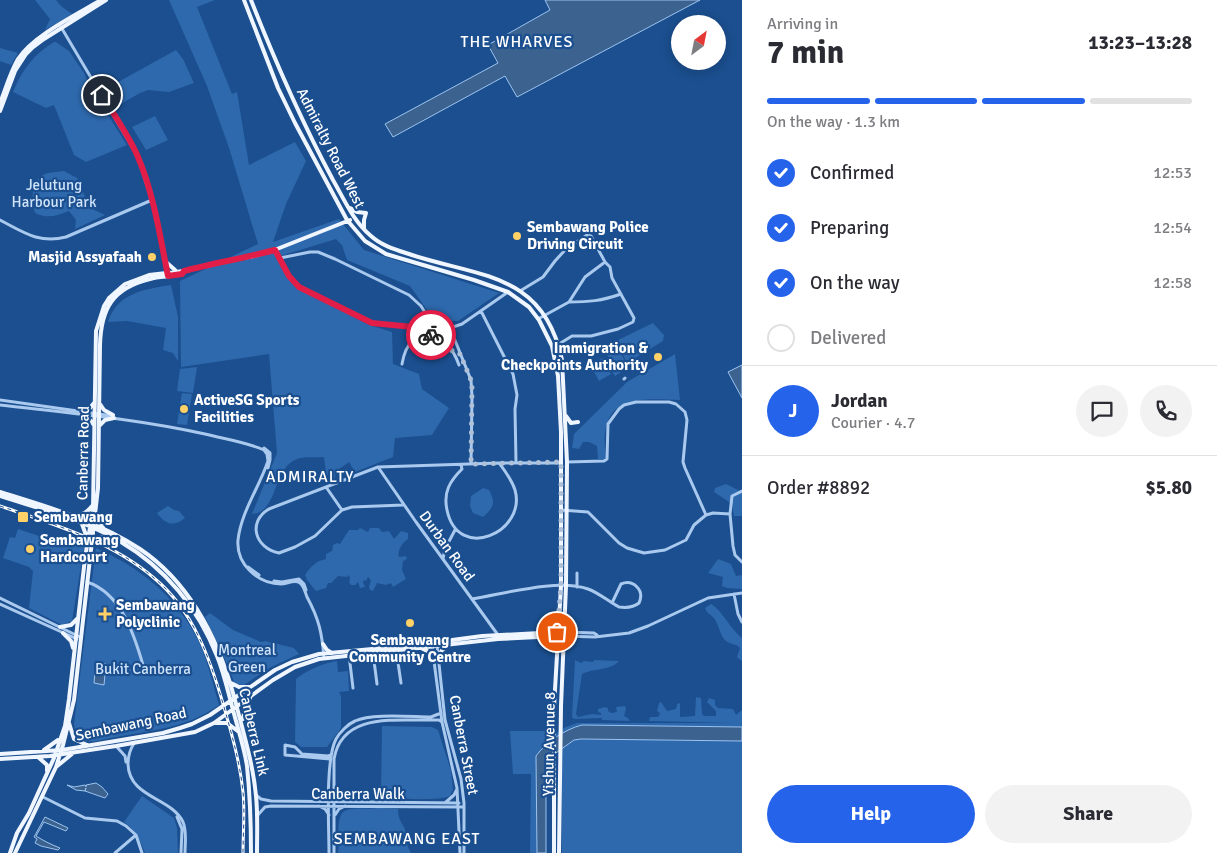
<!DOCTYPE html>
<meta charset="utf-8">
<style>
body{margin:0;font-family:Signika,sans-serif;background:#f2f2f3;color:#2b2b33;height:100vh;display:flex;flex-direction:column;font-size:19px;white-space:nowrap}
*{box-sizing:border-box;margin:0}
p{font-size:16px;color:#7c7c81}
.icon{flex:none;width:28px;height:28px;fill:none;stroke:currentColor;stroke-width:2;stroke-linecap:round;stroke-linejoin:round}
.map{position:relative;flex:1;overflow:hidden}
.details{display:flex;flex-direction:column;background:#fff;width:475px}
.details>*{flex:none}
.needle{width:32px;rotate:32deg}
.tools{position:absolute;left:671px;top:15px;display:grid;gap:10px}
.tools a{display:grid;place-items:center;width:55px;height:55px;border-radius:50%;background:#fff;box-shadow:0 2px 12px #0003;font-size:25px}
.pin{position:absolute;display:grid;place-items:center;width:42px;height:42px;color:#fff;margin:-21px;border:2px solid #fff;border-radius:50%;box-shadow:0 1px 5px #0007}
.courier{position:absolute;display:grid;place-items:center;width:50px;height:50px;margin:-25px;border:4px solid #e11d48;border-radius:50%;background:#fff;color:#222;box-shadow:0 1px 6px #0007}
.head em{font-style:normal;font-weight:700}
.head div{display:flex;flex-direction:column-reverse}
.head{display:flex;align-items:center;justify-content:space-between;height:85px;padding:0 25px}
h1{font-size:32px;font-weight:700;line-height:38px}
.bar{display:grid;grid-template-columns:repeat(4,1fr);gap:8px 5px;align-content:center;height:60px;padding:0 25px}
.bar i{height:6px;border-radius:4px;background:#e1e1e2}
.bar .selected{background:#2563eb}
.bar p{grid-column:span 4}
.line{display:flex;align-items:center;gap:12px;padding:0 25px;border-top:1px solid #e1e1e2}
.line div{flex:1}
.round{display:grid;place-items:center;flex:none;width:52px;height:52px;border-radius:26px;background:#f2f2f3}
ol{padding:0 25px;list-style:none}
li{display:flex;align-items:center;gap:15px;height:55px}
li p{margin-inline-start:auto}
li .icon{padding:5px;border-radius:50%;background:#2563eb;color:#fff;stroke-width:4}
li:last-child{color:#7c7c81}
li i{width:28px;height:28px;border:2px solid #e1e1e2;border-radius:50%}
.action{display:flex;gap:10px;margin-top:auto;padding:10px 25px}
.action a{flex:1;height:58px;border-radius:30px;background:#2563eb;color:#fff;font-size:20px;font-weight:700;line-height:58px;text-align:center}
.action a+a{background:#f2f2f3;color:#2b2b33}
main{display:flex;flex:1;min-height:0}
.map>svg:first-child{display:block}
.green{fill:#2e69ad}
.water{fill:#3c6290;stroke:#9cc4f0}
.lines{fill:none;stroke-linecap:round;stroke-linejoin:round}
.minor{stroke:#a9c9ee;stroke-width:3}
.major{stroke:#f0f6ff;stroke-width:4}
.rail-casing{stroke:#fff;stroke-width:3}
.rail{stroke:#1b4f8f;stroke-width:1;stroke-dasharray:4;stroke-linecap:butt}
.done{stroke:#afc1d8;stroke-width:5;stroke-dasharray:0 9}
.route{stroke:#e11d48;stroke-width:6}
.poi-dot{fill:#ffd166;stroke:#1b4f8f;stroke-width:2}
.labels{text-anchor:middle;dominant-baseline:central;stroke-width:4.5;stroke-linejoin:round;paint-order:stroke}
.street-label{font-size:15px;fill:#fff;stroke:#1b4f8f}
.park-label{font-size:15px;fill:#cfe3fa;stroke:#1b4f8f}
.poi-label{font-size:15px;font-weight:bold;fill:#fff;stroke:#1b4f8f;text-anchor:start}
.neighbourhood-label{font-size:16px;letter-spacing:1px;fill:#fff;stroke:#1b4f8f}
</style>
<main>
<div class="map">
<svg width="742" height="853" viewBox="0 0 742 853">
<rect width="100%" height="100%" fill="#1b4f8f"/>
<path class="green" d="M35,0H56L61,6L72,14L45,30L50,19Z
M169,0H215L197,7L232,94L237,92L249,165L295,142L306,161L286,204L273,242L339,219L364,250L499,293L458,321H435L410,286L347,260L342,245L336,239L277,257L295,287L369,325L392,332L393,364L419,374L422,389L449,408L432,435L395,438L393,457L355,472L349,462L335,472V478H328L326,473L324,457C316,458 305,456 297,459C272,468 279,512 252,514L277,453L269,354L181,367L180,281L258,244L229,148L207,86Z
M54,42H56L69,51L84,73L92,90L127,145L86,162L74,155L54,105L46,108L13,92C22,70 34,54 54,42Z
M0,48L18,53L11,65L0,61Z
M176,50L183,59L194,83L169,92L148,90L140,93L119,105L109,87Z
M155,116L168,140L146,150L132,127Z
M64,171L77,178L90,208L105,215L75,229L76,220L69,211C57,216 47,219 35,213C31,200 30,178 48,173C53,172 59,172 64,171Z
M171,285L178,317V361L173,353L163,350L166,328L127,321L108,322C117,293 145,289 171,285Z
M653,323L664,335L663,341L627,363L616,341Z
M616,345L619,351L618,355L620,351L628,368L615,376L606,362L610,360L605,350Z
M675,354L680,400C655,400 616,393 607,424C603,434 605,448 606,459H598L597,446L589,442H583L579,449L572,448L574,434L627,382Z
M603,358L611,374L599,381L590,364Z
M197,367L193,393L177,391L180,369Z
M182,393L192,394L187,425L177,424Z
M726,484L742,492V516H734L732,504L714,492L715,488Z
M483,488L489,490C496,503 494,507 483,517L473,513L470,506L471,496Z
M168,506L174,510L179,511L185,518C174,527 166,525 157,513Z
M360,528L368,532L370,528H379L382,532L389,531L394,539L401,531L408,533V539C402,543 397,551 399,557L406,556L407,559L403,561L402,570L406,579L393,587L391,583L386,585L377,583L373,591L370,590L369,587L371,580L368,577L366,581L364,580L363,582L365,587L360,588L358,582L355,585H351L349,582L350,579L349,575L347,577L338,576L331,583H328L326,588L316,591L307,580L305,575C311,566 316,561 326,559V554L332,551L333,545L337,543L340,544L349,530H358Z
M18,529L39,536L41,532L84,547L72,621L62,625L29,608L33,571L29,567L3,558L10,537L15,538Z
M96,548C141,568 177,597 199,642C208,662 213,684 219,705C184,731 139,731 97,741C82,743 76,740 74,724Z
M718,559L731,564L736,576L742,575V589L727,588L722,586L723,577L708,573Z
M711,604C724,612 729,628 742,638V661L737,657L740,648C736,643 731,645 726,641C719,635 719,622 712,616C708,613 707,613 705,608Z
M210,613L233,630L261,642L265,641L294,648L299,654L271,667L244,685L235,684L224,657L205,617Z
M575,660L581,663L584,661L593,662L594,660L619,661C610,671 593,668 582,674L576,714L578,717L592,714L601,715V713L598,712V709L605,707L608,708V711L611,713L617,712L616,707L625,706L626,709L624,716L628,718L630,721L602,720V718L574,719L572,717Z
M337,661L338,672L348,671L349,691L339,692L341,696V728L327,747H301L295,742L296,679C307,670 323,663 337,661Z
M696,697L701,698L702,714L704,716H716V711L707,702L709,698L715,700V705L718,708L733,709L736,715L742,710V733L576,730L540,762L542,853H530L531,774H513L510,731H548L549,738L566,727L577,723H731L649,721L650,717H657L659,716L660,713L657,711L659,703L661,702L667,711L676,709L677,704L680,703V717L695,716Z
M382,726L432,727L438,730L451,771L453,789L450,796C440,801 394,799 381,797Z
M581,739L742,741V853H562V748L574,740Z
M142,796L174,818L177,828L178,853H145C140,841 136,830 124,822Z
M378,808L398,809C398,822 404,823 406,833C408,842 405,842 411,853H338C340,842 334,813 347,810C357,807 368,810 378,808Z"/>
<path class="water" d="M545,0H700L517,97L505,76L393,137L385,124L498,63L488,45L550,10Z
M742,365V398L728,372Z
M96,663L106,664L104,685L94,683Z
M582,725L742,727V741L581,739L574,740L546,760V853H537L536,756C545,743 565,729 582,725Z
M96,783L102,787L108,794L105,798L85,791L86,788L85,791L76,790L67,785L74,787L85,785L86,787V785Z
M45,817L68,828L66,831L44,822L36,836C44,841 52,845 60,848L58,850L41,846L35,843L37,839L34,837Z"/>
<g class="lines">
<path class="minor" d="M61,27L138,157L158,221L167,273
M0,220C23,232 39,244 66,237L152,200
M275,250L289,276L299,287L377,324L450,328L462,324L508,292
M280,258L310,252H318L335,259L409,295L421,306L434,327
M520,291L543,277L555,261L566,249L587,235L591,236L605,262L610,267L612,278L634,318L633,322L618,329L591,336H572L559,344
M569,302C589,302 601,301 621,294
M481,311L513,374L517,395L515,409L516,462
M538,319L569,302L585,277L605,262
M450,328L471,380L472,397L471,464
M402,364C409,321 447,329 459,365
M624,379L625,378
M0,400L113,416
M0,405C69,413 137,419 205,434C224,439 246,442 264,450L267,454L268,461C259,488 241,512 238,540C236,564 258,584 281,584C287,584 295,579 300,583C304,586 305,592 307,597C319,619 322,633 324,658
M264,448L270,453V460L268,468
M567,462L604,461L607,459L608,424L619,409L624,405L636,402H669L676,404L685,412L687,420L683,462L685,468L706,515
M461,465L462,469C450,481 443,492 447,510C458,563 527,532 515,490C512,480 505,471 499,463
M378,467L416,522L498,635
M326,487L342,510
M742,491L732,496L730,514L733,546L735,555L742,562
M403,505L352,507L342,510L315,536L295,547L279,553C255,548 247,522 269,509L378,467L499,463H561
M561,510L588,512L619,543L627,548L644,553L665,550L686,540L694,525L706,515L713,513L730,514
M443,559L445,549L455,530
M248,567L259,575
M274,581L282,582L299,579L304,584L306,590
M87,582C121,593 134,634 143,665
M577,587V573
M734,594L738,614L742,622
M0,598L80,637
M472,599C504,594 558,578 588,589C599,593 608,601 619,607C626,608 634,607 639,603C645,590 633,579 621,584L612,603
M0,604L77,639
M564,632L594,633L597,635
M564,636L595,637L629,633L648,626L708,598L742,593
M437,645L445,720L461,779L464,803V853
M432,646L442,722L457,788L460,853
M396,649L401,683
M373,653L377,684
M349,655L353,688
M135,742C130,749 128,755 128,764C129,798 171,797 183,822C187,831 185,843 185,853
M116,746L125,756L126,762
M330,759L285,755V745L295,747L302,754L328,756L331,755
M256,795L261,799L271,801L459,803
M43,797L85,818L117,821L126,826L136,835L142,853
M446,802L454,795L457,789
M319,806L325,809L329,815
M335,815L339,809L345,806
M257,816L265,807L271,806L464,807
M177,817L182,829L181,853
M115,853L136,835
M329,853C329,827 325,760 336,739C340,732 348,724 355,721C372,713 412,717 431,717L441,713
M334,853V759C342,712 396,721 432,720H439L442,722"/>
<path class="major" d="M244,0L278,88L295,123L347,220L365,241L386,254L474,280L508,292L529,307L539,320L552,346L558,376L561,432V586L554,707V853
M251,0C275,61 302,122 333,180C344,199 353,221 371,236C382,246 397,250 412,255C480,277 544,273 562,360L567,462L566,586L561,706L559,853
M0,103C6,88 10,73 18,59C34,35 76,15 101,0
M0,111L15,71L26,54L32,48L44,39L106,0
M350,208L357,212L366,213L364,220V228
M166,262L175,270
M100,404L104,410L113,415
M84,412L90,408L94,403
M81,415L89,419L94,425
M566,416L571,423L578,422
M99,426L105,420L114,418
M0,492C48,507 98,521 140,549C192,584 219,641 235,700C243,732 253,763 256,796C258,815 257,834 257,853
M0,496C40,509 85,520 121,542C165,568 198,608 217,656C224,673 228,692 233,710C238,729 244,747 247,766C250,795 251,824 251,853
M96,514L103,527
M75,516C84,515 87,512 93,505
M82,524L87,538
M91,542L99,538L110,536
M565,619L569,627L575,632
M60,627L71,625L78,618
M63,633L71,641L73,648
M547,636L557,647
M323,644L327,650L332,653
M423,649L429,652L434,659
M438,658L442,650L449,645
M231,683L239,687H250
M243,719L245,707L250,698
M69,723L74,739L87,745
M214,723H227L239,732
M44,750L58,740
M0,754L62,750L163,733L180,728L192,724L210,715L275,670L292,662L319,654L415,645L482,636L558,632
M38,757L47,765V771
M0,759L50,756L116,746L195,732L214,723L273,680L295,667L319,659L498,639L558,636
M56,767L72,754
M10,853L17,833L29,813L54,758L65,726L69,699L85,558L93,509L96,331L104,306L109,298L125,284L149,275L184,271L211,264L254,256L277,249L350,220
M15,853L56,767L63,745L74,700L98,488L100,345C101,308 113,288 150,279C160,276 171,277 181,274L184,271"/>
<g class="rail-casing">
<path id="rail" d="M0,506C53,524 111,541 154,578C194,611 210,659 224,707C232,735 240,763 243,792C245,812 243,833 243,853"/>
</g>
<use href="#rail" class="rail"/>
</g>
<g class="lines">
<path class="done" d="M431,335L442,339L454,353L460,354L471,380L472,388L471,464L561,462V586L557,632"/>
<path class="route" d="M102,95C114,115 129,136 138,157C154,195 160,236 168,276L182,274L184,271C214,263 245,258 275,250L289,276L299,287L372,323L423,328L424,336L431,335"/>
</g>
<g class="poi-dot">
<circle cx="517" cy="236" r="5"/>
<circle cx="152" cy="257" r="5"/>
<circle cx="658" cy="357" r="5"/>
<circle cx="184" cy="409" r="5"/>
<rect x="17" y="511" width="12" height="12" rx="2.5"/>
<circle cx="30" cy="549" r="5"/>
<path d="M102.5 606.5h5v5h5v5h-5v5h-5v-5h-5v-5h5z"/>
<circle cx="410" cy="623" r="5"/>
</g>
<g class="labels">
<g class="street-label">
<text transform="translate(331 148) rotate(63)">Admiralty Road West</text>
<text transform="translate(83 453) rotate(-89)">Canberra Road</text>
<text transform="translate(447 546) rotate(54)">Durban Road</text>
<text transform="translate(131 724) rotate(-12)">Sembawang Road</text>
<text transform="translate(254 732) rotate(77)">Canberra Link</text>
<text transform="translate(549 744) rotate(-89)">Yishun Avenue 8</text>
<text transform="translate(464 745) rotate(79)">Canberra Street</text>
<text x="358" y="794">Canberra Walk</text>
</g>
<g class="park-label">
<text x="54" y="185">Jelutung<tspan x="54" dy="17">Harbour Park</tspan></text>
<text x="247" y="650">Montreal<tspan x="247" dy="17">Green</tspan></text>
<text x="143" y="669">Bukit Canberra</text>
</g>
<g class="poi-label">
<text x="527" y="227">Sembawang Police<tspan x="527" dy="17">Driving Circuit</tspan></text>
<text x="142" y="257" text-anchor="end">Masjid Assyafaah</text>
<text x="648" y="348" text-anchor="end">Immigration &amp;<tspan x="648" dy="17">Checkpoints Authority</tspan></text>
<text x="194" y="400">ActiveSG Sports<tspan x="194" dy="17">Facilities</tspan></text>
<text x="34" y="517">Sembawang</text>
<text x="40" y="540">Sembawang<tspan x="40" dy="17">Hardcourt</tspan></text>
<text x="116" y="605">Sembawang<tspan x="116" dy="17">Polyclinic</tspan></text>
<text x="410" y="640" text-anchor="middle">Sembawang<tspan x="410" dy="17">Community Centre</tspan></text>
</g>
<g class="neighbourhood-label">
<text x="517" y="42">THE WHARVES</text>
<text x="310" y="477">ADMIRALTY</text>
<text x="407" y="839">SEMBAWANG EAST</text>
</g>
</g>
</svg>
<div class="tools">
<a><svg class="needle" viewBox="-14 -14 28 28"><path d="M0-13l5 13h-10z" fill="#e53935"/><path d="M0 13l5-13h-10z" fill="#7c7c81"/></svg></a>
</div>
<div class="pin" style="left:557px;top:632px;background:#ea580c"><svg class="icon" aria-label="bag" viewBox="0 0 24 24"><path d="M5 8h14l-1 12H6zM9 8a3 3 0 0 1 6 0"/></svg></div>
<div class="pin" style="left:102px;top:95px;background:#1f2937"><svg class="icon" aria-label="home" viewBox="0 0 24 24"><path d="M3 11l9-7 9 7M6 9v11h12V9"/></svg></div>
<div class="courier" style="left:431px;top:335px"><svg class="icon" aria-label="bike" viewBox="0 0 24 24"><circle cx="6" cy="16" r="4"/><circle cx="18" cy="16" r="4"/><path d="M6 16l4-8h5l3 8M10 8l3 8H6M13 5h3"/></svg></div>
</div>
<section class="details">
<div class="head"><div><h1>7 min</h1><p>Arriving in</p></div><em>13:23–13:28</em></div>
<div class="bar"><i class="selected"></i><i class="selected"></i><i class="selected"></i><i></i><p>On the way · 1.3 km</p></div>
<ol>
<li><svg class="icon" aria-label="check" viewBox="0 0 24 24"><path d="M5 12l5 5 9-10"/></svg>Confirmed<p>12:53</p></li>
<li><svg class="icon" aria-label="check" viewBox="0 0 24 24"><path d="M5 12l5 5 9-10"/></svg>Preparing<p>12:54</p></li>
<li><svg class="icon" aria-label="check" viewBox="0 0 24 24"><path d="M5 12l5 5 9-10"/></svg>On the way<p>12:58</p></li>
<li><i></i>Delivered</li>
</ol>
<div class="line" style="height:90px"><b class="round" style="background:#2563eb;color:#fff">J</b><div><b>Jordan</b><p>Courier · 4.7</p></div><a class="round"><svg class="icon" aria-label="chat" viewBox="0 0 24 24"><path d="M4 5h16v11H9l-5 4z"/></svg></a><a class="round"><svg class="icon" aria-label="phone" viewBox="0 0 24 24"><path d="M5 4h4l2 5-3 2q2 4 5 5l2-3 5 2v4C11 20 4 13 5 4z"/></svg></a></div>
<div class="line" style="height:65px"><div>Order #8892</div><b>$5.80</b></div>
<div class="action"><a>Help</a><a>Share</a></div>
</section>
</main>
